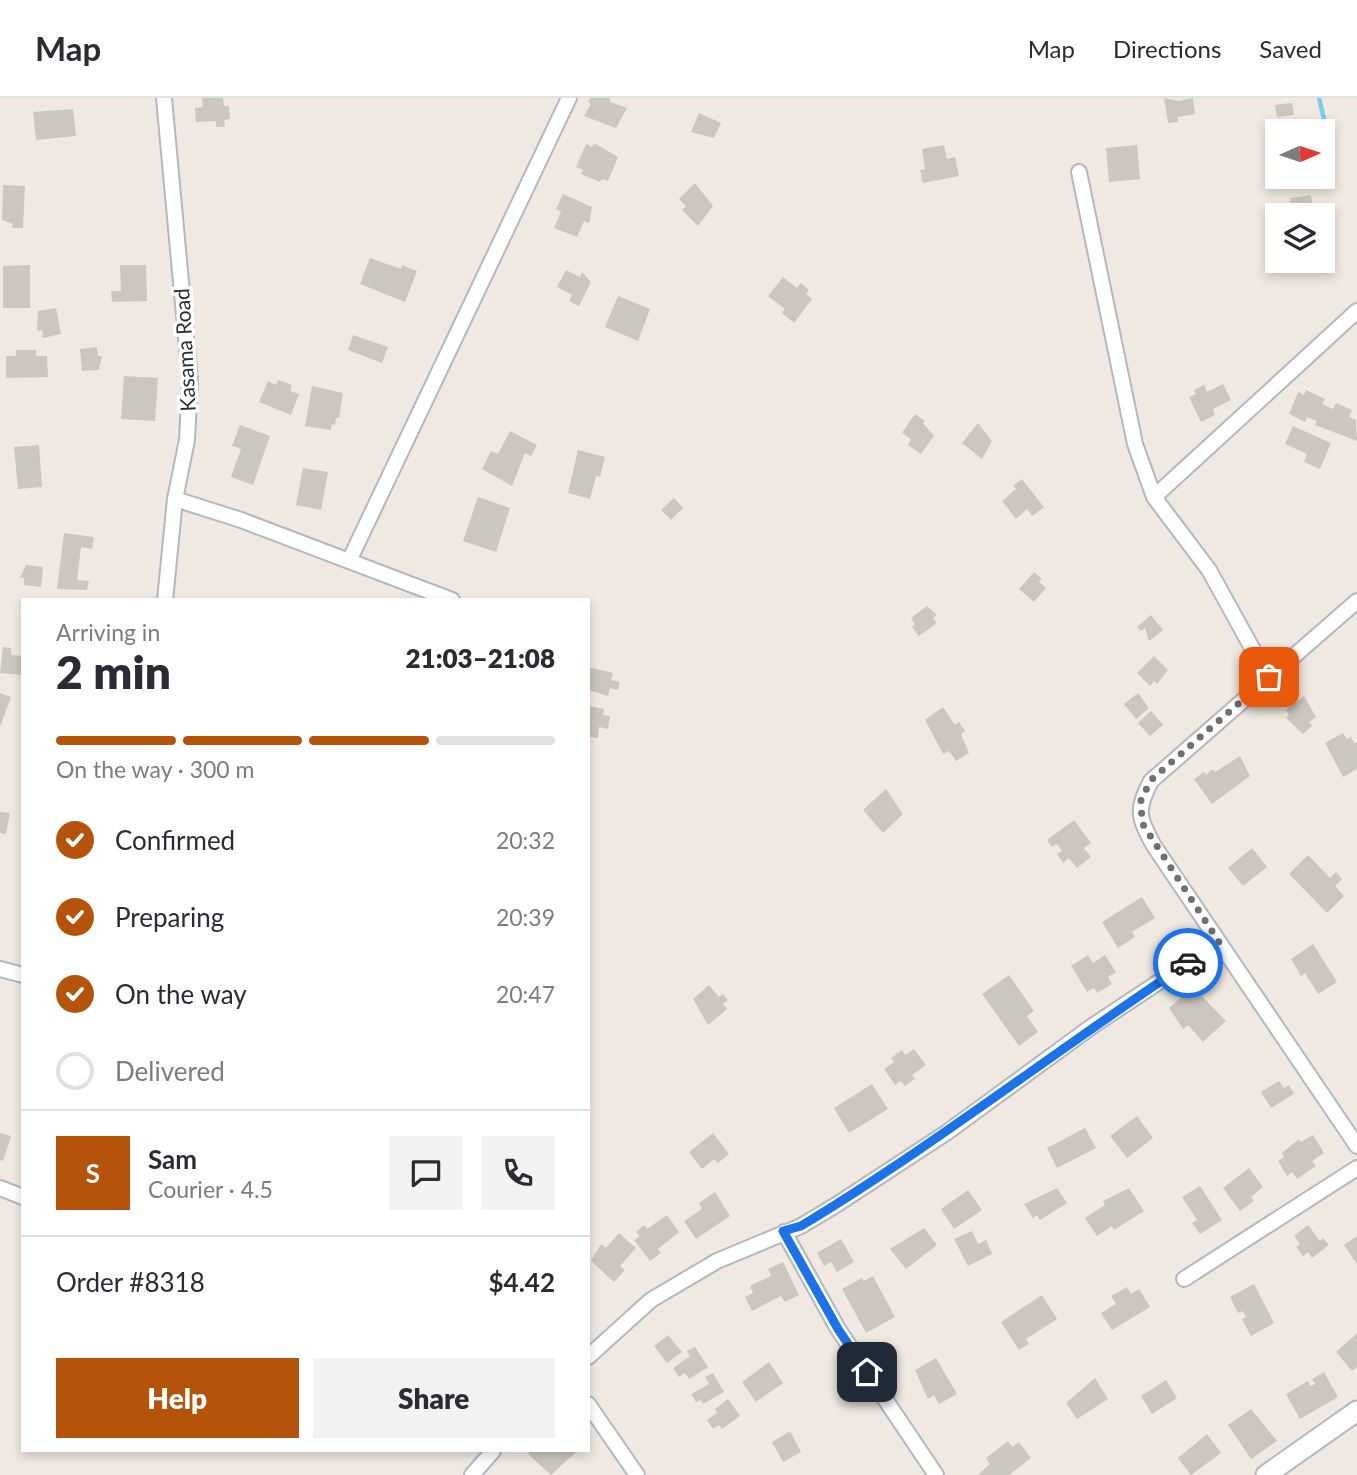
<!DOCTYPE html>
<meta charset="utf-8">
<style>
body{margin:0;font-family:Lato,sans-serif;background:#f2f2f3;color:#2b2b33;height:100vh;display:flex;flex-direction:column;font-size:26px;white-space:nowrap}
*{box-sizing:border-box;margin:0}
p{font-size:23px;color:#7c7c81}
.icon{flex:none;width:38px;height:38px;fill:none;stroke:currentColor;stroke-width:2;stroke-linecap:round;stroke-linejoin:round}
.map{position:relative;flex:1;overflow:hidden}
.sheet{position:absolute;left:21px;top:500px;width:569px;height:854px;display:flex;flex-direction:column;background:#fff;border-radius:0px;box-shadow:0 4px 10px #0003}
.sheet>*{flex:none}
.needle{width:46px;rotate:87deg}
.buttons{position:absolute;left:1265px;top:21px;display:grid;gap:14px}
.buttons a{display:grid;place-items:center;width:70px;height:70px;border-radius:0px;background:#fff;box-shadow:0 4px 10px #0003;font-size:35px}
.pin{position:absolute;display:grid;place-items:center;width:60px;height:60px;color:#fff;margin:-30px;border-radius:14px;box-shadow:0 4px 10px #0006}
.courier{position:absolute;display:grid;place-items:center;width:70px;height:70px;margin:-35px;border:5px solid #1a73e8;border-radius:50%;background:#fff;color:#222;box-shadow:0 2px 9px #0007}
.head em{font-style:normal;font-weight:800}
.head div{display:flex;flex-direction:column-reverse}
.head{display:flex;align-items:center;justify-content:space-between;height:119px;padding:0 35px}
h1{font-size:46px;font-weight:800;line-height:52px}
.bar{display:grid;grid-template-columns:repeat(4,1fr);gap:10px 7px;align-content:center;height:84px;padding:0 35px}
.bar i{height:9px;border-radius:5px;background:#e1e1e2}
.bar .current{background:#b45309}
.bar p{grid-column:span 4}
.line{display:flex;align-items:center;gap:18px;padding:0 35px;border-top:2px solid #e1e1e2}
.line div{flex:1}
.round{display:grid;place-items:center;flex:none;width:74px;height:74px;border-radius:0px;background:#f2f2f3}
ol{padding:0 35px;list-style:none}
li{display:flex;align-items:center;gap:21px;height:77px}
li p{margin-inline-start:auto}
li .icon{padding:7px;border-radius:50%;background:#b45309;color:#fff;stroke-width:4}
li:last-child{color:#7c7c81}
li i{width:38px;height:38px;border:4px solid #e1e1e2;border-radius:50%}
.primary-button{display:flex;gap:14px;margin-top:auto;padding:14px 35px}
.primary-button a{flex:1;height:80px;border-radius:0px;background:#b45309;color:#fff;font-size:28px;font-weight:800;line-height:80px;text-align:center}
.primary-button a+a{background:#f2f2f3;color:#2b2b33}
header{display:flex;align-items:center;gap:42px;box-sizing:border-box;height:98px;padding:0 35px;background:#fff;border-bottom:2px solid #e1e1e2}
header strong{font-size:33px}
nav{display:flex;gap:38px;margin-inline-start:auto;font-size:24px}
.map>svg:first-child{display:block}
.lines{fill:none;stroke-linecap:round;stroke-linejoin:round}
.stream{stroke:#75cff0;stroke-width:4.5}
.building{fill:#cbc7bf}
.street-casing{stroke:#b4b7c1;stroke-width:18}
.secondary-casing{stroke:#b4b7c1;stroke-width:23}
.street{stroke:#fff;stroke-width:14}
.secondary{stroke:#fff;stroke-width:19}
.done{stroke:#726f6d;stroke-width:7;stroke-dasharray:0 12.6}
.route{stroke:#1a73e8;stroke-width:9}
.labels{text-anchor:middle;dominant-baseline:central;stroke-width:7;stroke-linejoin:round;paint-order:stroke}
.street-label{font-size:21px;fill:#2e2e2e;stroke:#fff}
</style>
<header>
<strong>Map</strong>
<nav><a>Map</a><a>Directions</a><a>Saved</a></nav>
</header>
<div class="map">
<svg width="1357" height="1377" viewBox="0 0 1357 1377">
<rect width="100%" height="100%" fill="#efe9e1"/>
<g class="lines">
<path class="stream" d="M1319,0L1324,21"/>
</g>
<path class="building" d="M202,0H223L224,8H229L230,21L224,22L225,29H216V23L196,24L195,10L203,9Z
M590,0H610V4L627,10L616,30L584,18L591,6L588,4Z
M1164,0L1179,3L1193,0L1195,16L1178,19V24L1168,25Z
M1292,5L1294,17L1277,19L1275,7Z
M73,11L76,38L36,42L33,14Z
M699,15L721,25L714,40L691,34Z
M594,45L618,59L608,83L602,81L600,84L581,76L583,72L576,69L586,46L592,49Z
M944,47L947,61L955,59L959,78L923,85L920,72L925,71L922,51Z
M1137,47L1140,81L1109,84L1106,50Z
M695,85L713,108L698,128L682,112L686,108L679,101Z
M3,87L25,88L23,130H12L13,126L2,122Z
M563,96L592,109L589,125L584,123L577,139L554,130L561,114L556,111Z
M1311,97L1314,117L1285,115L1284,109L1291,107L1290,100Z
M370,160L401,171L402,167L417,173L405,204L360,186Z
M30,167V210H3V168Z
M120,167H146L147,203L112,204L111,193H121Z
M566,172L580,179L582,174L591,184L579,208L569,203L572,197L557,189Z
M783,179L797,190L801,185L809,192L806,196L812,201L794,225L782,215L785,211L768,198Z
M618,198L650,211L638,243L605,229Z
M56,210L61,236L43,240L42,232L37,233L38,213Z
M353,237L388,249L382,265L348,252Z
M97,249L98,258H102L99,272L82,273L80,251Z
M16,252H36V258H47L48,279L6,280V258H16Z
M124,278L158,280L155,323L121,321Z
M278,282L292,287L290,293L299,296L291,317L259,304L268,283L276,287Z
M1223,286L1231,302L1213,311L1215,317L1201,324L1189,299L1196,296L1194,292L1204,287L1207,294Z
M312,288L343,295L339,320H336L335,327L332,326L331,332L305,328Z
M1306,292L1325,301L1322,306L1333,311L1336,305L1352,312L1349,319L1356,322L1357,343L1315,327L1317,323L1307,319L1305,324L1289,316L1298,294L1304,297Z
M915,316L925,323L923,325L934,338L921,356L908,347L911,341L902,335Z
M978,325L992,343L982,361L962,345Z
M240,327L270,338L253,387L231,379L241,351L232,348Z
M1293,328L1331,345L1320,371L1304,364L1307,356L1285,346Z
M510,333L537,347L531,358L525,355L512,388L482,371L491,353L498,356Z
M39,347L42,389L18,391L14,349Z
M578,352L605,359L600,379L596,378L590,401L568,395Z
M303,370L328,374L321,412L296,407Z
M1022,381L1044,409L1032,418L1027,411L1016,421L1002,403L1016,391L1013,388Z
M478,399L510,410L496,454L463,443Z
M674,400L683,410L671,422L661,412Z
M64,435L94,439L92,451L81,449L77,482L89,483L87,492L57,491Z
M26,467L43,469L41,489L24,487V480H20Z
M1034,474L1042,481L1039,484L1046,490L1034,504L1019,491Z
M927,508L937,517L933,520L937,525L919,538L912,529L915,526L911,520Z
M1151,517L1163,532L1149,543L1145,530L1141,533L1137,529Z
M3,549L11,550V557L23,558V577L0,575Z
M1154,558L1168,572L1157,586L1154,583L1150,588L1137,575Z
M588,569L613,575L611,582L620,584L618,592L610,590L608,598L588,592Z
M0,595L11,599L0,629Z
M1138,595L1149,610L1136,621L1124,606Z
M1304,598L1316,619L1309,624L1312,628L1303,636L1286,620L1289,617L1286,612Z
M588,608L604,611L603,617L610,618L608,631L599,629L598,640L590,639L588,634Z
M943,609L955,627L959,624L965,633L961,636L969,655L956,663L949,653L943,656L925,622Z
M1151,613L1163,627L1150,638L1138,625Z
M1343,635L1347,641L1351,639L1354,645L1357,644V671L1343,679L1325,645Z
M1240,658L1250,678L1212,706L1194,681L1204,674L1206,677L1213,671L1215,674Z
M886,691L903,716L883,735L863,712Z
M0,714L10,715L6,736L0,735Z
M1074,722L1091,745L1084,750L1091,759L1077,770L1069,760L1063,765L1057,756L1062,753L1057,746L1052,749L1047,742Z
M1252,750L1267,769L1243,788L1228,770Z
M1308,757L1330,780L1336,774L1342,781L1335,788L1344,798L1327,815L1289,776Z
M1142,799L1155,820L1132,834L1135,839L1118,850L1102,824Z
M1313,846L1337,884L1318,896L1305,875L1301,878L1291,861Z
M1088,857L1093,865L1105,857L1116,874L1108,879L1112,886L1097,895L1094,890L1087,894L1071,868Z
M1009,877L1034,913L1027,918L1038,934L1019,948L982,896Z
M709,887L719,899L723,896L728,902L723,906L727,911L708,927L693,901Z
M1193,889L1226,923L1203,944L1188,927L1183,931L1169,910Z
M914,951L926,967L912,977L915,981L905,988L901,983L895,987L884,971L894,964L891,960L902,952L905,957Z
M1279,983L1284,990L1289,987L1294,996L1271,1010L1261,994Z
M872,986L888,1011L849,1035L834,1010Z
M1137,1018L1153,1040L1127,1060L1110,1038Z
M1085,1030L1096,1050L1057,1070L1047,1050Z
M0,1035L11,1038L3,1063L0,1062Z
M713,1035L729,1056L718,1065L714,1061L702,1071L689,1054Z
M1313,1037L1324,1055L1312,1063L1316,1068L1297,1081L1292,1074L1287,1078L1278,1063L1284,1059L1282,1055L1299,1041L1301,1044Z
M1249,1070L1263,1089L1251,1099L1254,1103L1240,1113L1223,1090Z
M1200,1088L1222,1122L1200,1136L1192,1125L1197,1122L1182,1099Z
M1057,1090L1067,1105L1040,1122L1037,1117L1033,1120L1024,1106Z
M1129,1090L1144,1113L1114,1132L1112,1128L1097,1138L1085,1120L1105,1107L1103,1103Z
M968,1092L982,1112L954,1131L941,1111Z
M715,1094L730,1118L696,1141L684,1123L702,1111L699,1105Z
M667,1117L679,1134L658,1151L661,1155L650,1163L634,1142L640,1138L636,1134L644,1127L647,1131Z
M1308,1127L1320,1143L1323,1140L1329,1147L1312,1160L1308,1154L1303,1158L1296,1149L1300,1146L1294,1138Z
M924,1130L937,1147L906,1171L890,1151Z
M972,1133L978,1146L986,1142L992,1156L968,1168L954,1141Z
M619,1135L636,1150L620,1168L625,1172L614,1184L591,1163L601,1146L606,1150Z
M1357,1138V1166L1344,1147Z
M841,1141L854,1164L837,1174L831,1164L824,1168L817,1155Z
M783,1164L799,1197L785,1204L781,1198L752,1213L745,1199L753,1195L750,1188L771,1178L768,1171Z
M873,1178L895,1219L866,1235L842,1191L862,1180L864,1183Z
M1254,1186L1274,1225L1251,1238L1242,1221L1246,1219L1243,1213L1238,1215L1230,1199Z
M1127,1189L1131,1196L1139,1191L1150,1209L1112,1232L1101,1215L1116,1206L1111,1198Z
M1042,1197L1057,1221L1026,1241L1029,1246L1019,1252L1001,1224Z
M1357,1235V1269L1352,1273L1336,1254Z
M668,1237L682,1254L667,1265L654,1248Z
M695,1249L708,1269L689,1281L685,1275L679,1279L673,1270L690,1258L687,1253Z
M936,1260L957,1296L939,1306L934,1297L928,1301L915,1272Z
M769,1264L783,1285L756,1304L742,1284Z
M1324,1274L1338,1299L1300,1321L1286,1296L1308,1283L1310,1288L1315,1286L1312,1281Z
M713,1275L724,1294L703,1306L701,1302L696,1304L691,1296L709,1286L705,1279Z
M1095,1280L1108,1301L1077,1321L1066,1305Z
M1166,1282L1177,1300L1152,1316L1141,1298Z
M728,1301L740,1318L722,1331L719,1327L713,1331L707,1322L717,1315L715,1311Z
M1251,1311L1277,1343L1251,1361L1228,1327Z
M790,1333L801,1354L783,1364L772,1344Z
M1207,1336L1221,1355L1191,1377L1178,1360Z
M1008,1343L1012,1349L1019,1344L1031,1360L1009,1377H978L990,1366L986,1360Z
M531,1353H577L551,1377L528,1356Z"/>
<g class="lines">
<g class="street-casing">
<path id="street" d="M164,0L190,282L187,342L175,401L165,502
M1079,74L1135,346L1154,399L1209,472L1268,579
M1154,399L1357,213
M175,401L241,422L452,502
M349,463L569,0
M1357,503L1151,683C1136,712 1138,719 1154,748L1357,1048
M0,871L23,877
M0,1090L23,1099
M784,1134L838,1231L936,1377
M1184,1181L1357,1070
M588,1259L651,1202L717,1163L801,1128L836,1107L946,1035L1091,929L1219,844
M588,1306L637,1377
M472,1377L493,1353"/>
</g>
<g class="secondary-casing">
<path id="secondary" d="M1266,1377L1357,1313"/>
</g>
<use href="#street" class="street"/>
<use href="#secondary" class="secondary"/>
</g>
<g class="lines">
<path class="done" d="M1188,865L1219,844L1142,725L1141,702L1151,682L1269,579"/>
<path class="route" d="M867,1274L838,1231L783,1133L801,1128C935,1047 1058,951 1188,865"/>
</g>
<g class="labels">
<g class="street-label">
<text transform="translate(184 252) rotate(-93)">Kasama Road</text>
</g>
</g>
</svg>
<div class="buttons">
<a><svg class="needle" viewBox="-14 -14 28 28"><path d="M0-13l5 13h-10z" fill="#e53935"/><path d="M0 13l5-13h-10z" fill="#7c7c81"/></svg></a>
<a><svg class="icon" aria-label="layers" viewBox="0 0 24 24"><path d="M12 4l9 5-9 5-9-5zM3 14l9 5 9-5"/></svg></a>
</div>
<div class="pin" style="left:1269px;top:579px;background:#ea580c"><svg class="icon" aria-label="bag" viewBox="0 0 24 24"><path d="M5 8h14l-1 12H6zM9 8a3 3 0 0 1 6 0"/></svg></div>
<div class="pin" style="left:867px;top:1274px;background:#1f2937"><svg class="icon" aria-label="home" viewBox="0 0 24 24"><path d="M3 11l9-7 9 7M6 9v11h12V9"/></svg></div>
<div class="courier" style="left:1188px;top:865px"><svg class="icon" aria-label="car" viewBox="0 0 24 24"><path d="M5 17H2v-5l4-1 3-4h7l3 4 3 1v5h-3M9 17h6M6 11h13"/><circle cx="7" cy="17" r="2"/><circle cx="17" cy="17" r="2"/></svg></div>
<section class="sheet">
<div class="head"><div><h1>2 min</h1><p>Arriving in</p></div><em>21:03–21:08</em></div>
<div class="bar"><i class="current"></i><i class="current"></i><i class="current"></i><i></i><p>On the way · 300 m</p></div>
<ol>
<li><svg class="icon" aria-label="check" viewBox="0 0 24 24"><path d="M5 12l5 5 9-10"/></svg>Confirmed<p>20:32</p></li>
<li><svg class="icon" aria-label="check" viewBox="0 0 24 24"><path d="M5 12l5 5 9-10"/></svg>Preparing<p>20:39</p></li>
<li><svg class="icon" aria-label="check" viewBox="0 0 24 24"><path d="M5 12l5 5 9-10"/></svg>On the way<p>20:47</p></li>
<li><i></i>Delivered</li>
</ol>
<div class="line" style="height:126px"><b class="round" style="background:#b45309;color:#fff">S</b><div><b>Sam</b><p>Courier · 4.5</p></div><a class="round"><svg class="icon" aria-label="chat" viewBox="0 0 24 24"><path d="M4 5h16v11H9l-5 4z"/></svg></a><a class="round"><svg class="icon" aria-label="phone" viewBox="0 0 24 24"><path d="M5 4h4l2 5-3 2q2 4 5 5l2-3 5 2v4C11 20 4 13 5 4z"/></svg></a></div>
<div class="line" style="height:91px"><div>Order #8318</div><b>$4.42</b></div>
<div class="primary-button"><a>Help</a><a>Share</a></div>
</section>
</div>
